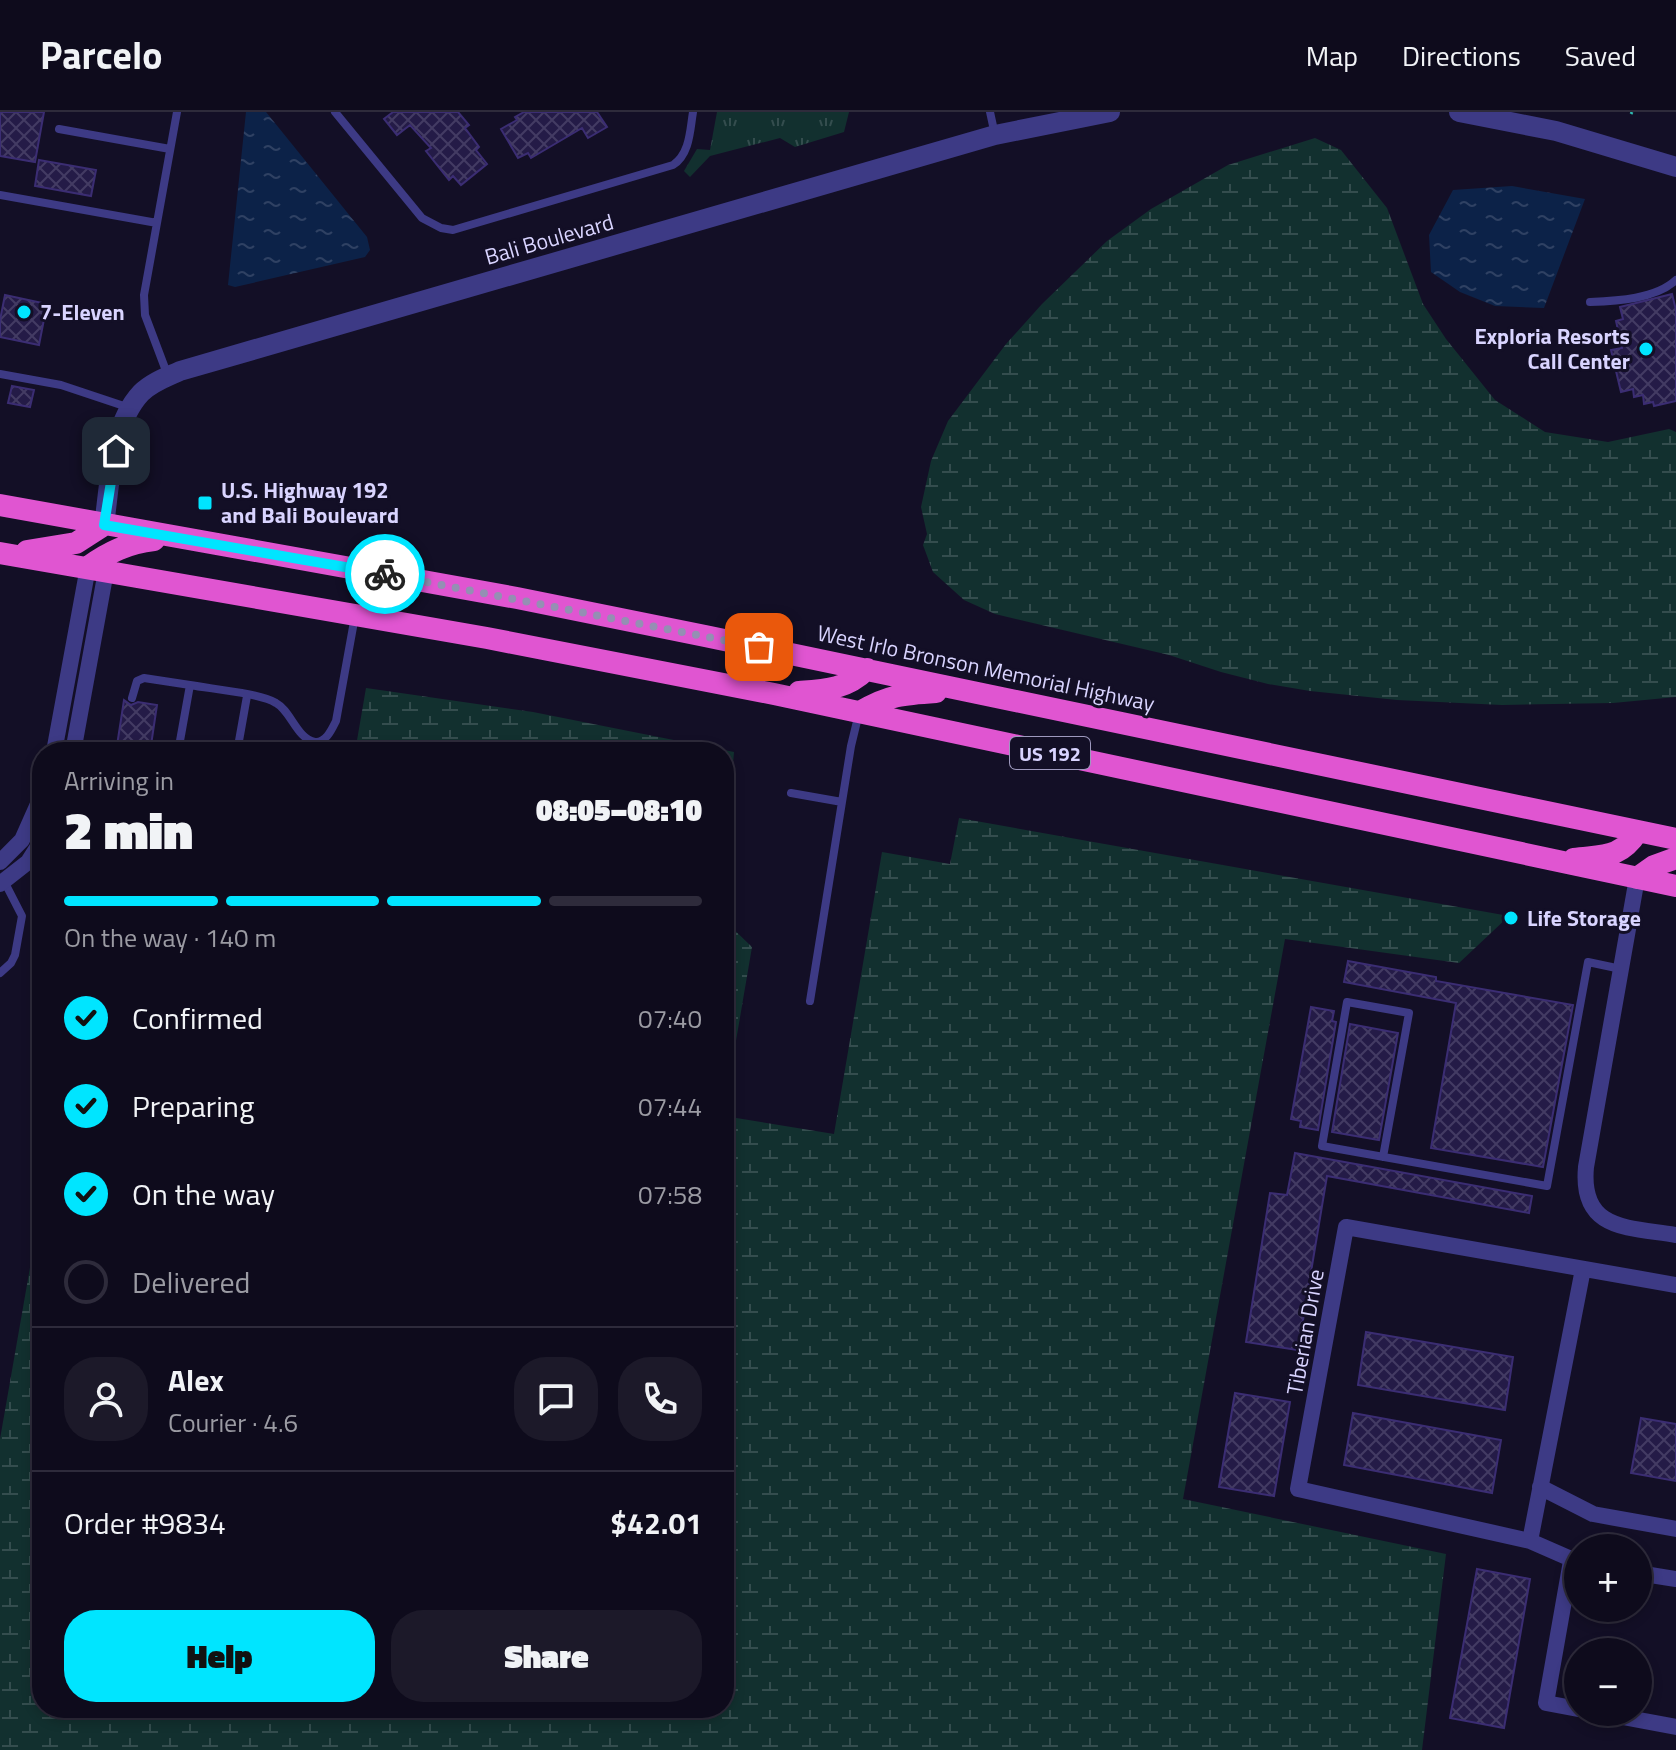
<!DOCTYPE html>
<meta charset="utf-8">
<style>
body{margin:0;font-family:"Titillium Web",sans-serif;background:#1c1929;color:#f1f3f6;height:100vh;display:flex;flex-direction:column;font-size:30px;white-space:nowrap}
*{box-sizing:border-box;margin:0}
p{font-size:26px;color:#9b9ba3}
.icon{flex:none;width:44px;height:44px;fill:none;stroke:currentColor;stroke-width:2;stroke-linecap:round;stroke-linejoin:round}
.map{position:relative;flex:1;overflow:hidden}
.drawer{position:absolute;left:32px;top:630px;width:702px;height:976px;display:flex;flex-direction:column;background:#0e0b1c;border-radius:32px;box-shadow:0 4px 12px #0003,0 0 0 2px #2e2b3b}
.drawer>*{flex:none}
.fabs{position:absolute;left:1564px;top:1422px;display:grid;gap:16px}
.fabs a{display:grid;place-items:center;width:88px;height:88px;border-radius:50%;background:#0e0b1c;box-shadow:0 4px 12px #0003,0 0 0 2px #2e2b3b;font-size:40px}
.pin{position:absolute;display:grid;place-items:center;width:68px;height:68px;color:#fff;margin:-34px;border-radius:16px;box-shadow:0 4px 12px #0006}
.courier{position:absolute;display:grid;place-items:center;width:80px;height:80px;margin:-40px;border:6px solid #00e5ff;border-radius:50%;background:#fff;color:#222;box-shadow:0 2px 10px #0007}
.summary em{font-style:normal;font-weight:800}
.summary div{display:flex;flex-direction:column-reverse}
.summary{display:flex;align-items:center;justify-content:space-between;height:136px;padding:0 32px}
h1{font-size:52px;font-weight:800;line-height:60px}
.bar{display:grid;grid-template-columns:repeat(4,1fr);gap:12px 8px;align-content:center;height:96px;padding:0 32px}
.bar i{height:10px;border-radius:6px;background:#2e2b3b}
.bar .current{background:#00e5ff}
.bar p{grid-column:span 4}
.line{display:flex;align-items:center;gap:20px;padding:0 32px;border-top:2px solid #2e2b3b}
.line div{flex:1}
.round{display:grid;place-items:center;flex:none;width:84px;height:84px;border-radius:32px;background:#1c1929}
ol{padding:0 32px;list-style:none}
li{display:flex;align-items:center;gap:24px;height:88px}
li p{margin-inline-start:auto}
li .icon{padding:8px;border-radius:50%;background:#00e5ff;color:#111;stroke-width:4}
li:last-child{color:#9b9ba3}
li i{width:44px;height:44px;border:4px solid #2e2b3b;border-radius:50%}
.primary-button{display:flex;gap:16px;margin-top:auto;padding:16px 32px}
.primary-button a{flex:1;height:92px;border-radius:32px;background:#00e5ff;color:#111;font-size:32px;font-weight:800;line-height:92px;text-align:center}
.primary-button a+a{background:#1c1929;color:#f1f3f6}
header{display:flex;align-items:center;gap:48px;box-sizing:border-box;height:112px;padding:0 40px;background:#0e0b1c;border-bottom:2px solid #2e2b3b}
header strong{font-size:38px}
nav{display:flex;gap:44px;margin-inline-start:auto;font-size:28px}
.map>svg:first-child{display:block}
.grass{fill:url(#grass-tufts)}
.wetland{fill:url(#wetland-marsh)}
.water{fill:url(#water-ripples)}
.building{fill:url(#building-cross-hatch);stroke:#3b2d73;stroke-width:2}
.lines{fill:none;stroke-linecap:round;stroke-linejoin:round}
.path{stroke:#2fb8b0;stroke-width:3;stroke-dasharray:4 6;stroke-linecap:butt}
.service{stroke:#3d3a85;stroke-width:8}
.minor{stroke:#3d3a85;stroke-width:16}
.tertiary{stroke:#3d3a85;stroke-width:20}
.trunk{stroke:#e055d1;stroke-width:22}
.done{stroke:#948fb3;stroke-width:8;stroke-dasharray:0 14.4}
.route{stroke:#00e5ff;stroke-width:10}
.poi-dot{fill:#00e5ff;stroke:#130f26;stroke-width:3}
.labels{text-anchor:middle;dominant-baseline:central;stroke-width:6;stroke-linejoin:round;paint-order:stroke}
.shield{fill:#130f26;stroke:#9e99be;stroke-width:2}
.shield-label{font-size:20px;font-weight:bold;fill:#d9d4ff}
.street-label{font-size:22px;fill:#d9d4ff;stroke:#130f26}
.poi-label{font-size:22px;font-weight:bold;fill:#d9d4ff;stroke:#130f26;text-anchor:start}
</style>
<header>
<strong>Parcelo</strong>
<nav><a>Map</a><a>Directions</a><a>Saved</a></nav>
</header>
<div class="map">
<svg width="1676" height="1638" viewBox="0 0 1676 1638">
<defs>
<pattern id="grass-tufts" width="24" height="20" patternUnits="userSpaceOnUse" patternTransform="scale(2)"><rect width="24" height="20" fill="#12302f"/><path d="M3 7l-1-3M5 7V3M7 7l1-3M15 17l-1-3M17 17v-4M19 17l1-3" fill="none" stroke="#344d4e"/></pattern>
<pattern id="wetland-marsh" width="20" height="14" patternUnits="userSpaceOnUse" patternTransform="scale(2)"><rect width="20" height="14" fill="#12302f"/><path d="M1 5h8M5 5V1M11 12h8M15 12V8" fill="none" stroke="#344d4e"/></pattern>
<pattern id="water-ripples" width="26" height="14" patternUnits="userSpaceOnUse" patternTransform="scale(2)"><rect width="26" height="14" fill="#0c2248"/><path d="M2 4q2-2 4 0t4 0M15 11q2-2 4 0t4 0" fill="none" stroke="#2f4163"/></pattern>
<pattern id="building-cross-hatch" width="8" height="8" patternUnits="userSpaceOnUse" patternTransform="scale(2)"><rect width="8" height="8" fill="#241b47"/><path d="M0 0l8 8M0 8l8-8" fill="none" stroke="#433b63"/></pattern>
</defs>
<rect width="100%" height="100%" fill="#130f26"/>
<path class="grass" d="M717,0H849L844,20L795,35L780,26L710,44L690,65L684,59L697,37L710,38Z"/>
<path class="wetland" d="M1315,26L1341,38L1387,96L1423,192L1446,227L1495,288L1545,320L1608,330L1669,317L1676,320V585L1613,591L1502,593L1397,588L1310,579L1268,572L1221,560L1169,543L995,502L964,488L933,460L923,433L927,422L921,395L931,349L948,309L1006,232L1042,192L1107,129L1151,97L1228,53Z
M366,576L533,600L734,640L724,755V640H355Z
M959,706L1509,804L1459,851L1285,827L1183,1387L1446,1442L1422,1638H0V1327L42,1087V1596H724V1004L834,1022L882,740L950,752Z
M724,808L752,835L724,999Z"/>
<path class="water" d="M246,0H266L367,125L370,138L365,145L235,175L228,173Z
M1512,74L1585,87L1544,196L1495,194L1460,180L1431,160L1429,123L1453,78Z"/>
<path class="building" d="M0,0H44L35,50L0,44Z
M393,0H458L469,13L465,16L479,35L476,38L487,52L461,73L453,64L449,68L426,39L431,36L410,13L397,23L384,7Z
M524,0H597L607,15L588,26L582,16L531,46L528,41L518,46L501,17L517,8L515,5Z
M39,48L96,58L91,84L35,74Z
M1672,182L1676,198V289L1654,294L1653,290L1644,292L1643,283L1634,285L1633,277L1621,280L1611,238L1622,236L1616,209L1623,207L1620,195Z
M5,183L47,192L39,233L0,225V208Z
M12,274L34,278L30,295L8,291Z
M124,588L131,593L138,590L157,593L150,640H116Z
M1348,849L1436,865V869L1573,893L1543,1055L1431,1036L1456,891L1344,870Z
M1311,895L1334,899L1332,909L1336,910L1318,1018L1300,1015L1301,1009L1291,1007Z
M1350,912L1398,921L1379,1028L1332,1020Z
M1295,1041L1532,1084L1529,1101L1327,1064L1298,1238L1246,1230L1270,1081L1287,1083Z
M1366,1220L1513,1245L1505,1298L1358,1273Z
M1235,1281L1290,1290L1274,1384L1219,1375Z
M1353,1301L1501,1328L1492,1381L1344,1353Z
M1641,1306L1676,1312V1369L1631,1361Z
M1477,1457L1530,1467L1504,1616L1450,1606Z"/>
<g class="lines">
<path class="path" d="M1631,2L1632,0"/>
<path class="service" d="M335,0L422,106L441,116L453,118L673,53C690,42 690,18 693,0
M990,0L995,23
M59,17L170,37
M0,83L157,111
M1590,190C1617,189 1656,187 1676,168
M0,262L61,273L130,296
M168,264L145,203L144,183L177,0
M132,586L137,569L144,566L190,573
M178,640L190,573C211,577 260,581 276,591C291,599 297,627 315,630C326,631 332,617 336,609L355,504
M237,640L247,584
M791,681L842,690
M0,861L11,851L15,843L22,804L4,769
M810,889L851,634L859,601
M1383,1045L1409,901L1347,890L1322,1034L1547,1074L1588,850L1621,857"/>
<path class="minor" d="M54,640L88,455
M73,640L106,459
M0,750L22,728L42,683
M1637,766L1586,1055C1580,1119 1628,1115 1676,1123
M0,772L28,750L42,728
M1540,1375L1593,1402L1676,1417
M1530,1429L1583,1157
M1571,1449L1546,1591L1578,1597
M1578,1450L1530,1429L1298,1377L1346,1115L1676,1173
M1638,1461L1676,1467
M1596,1600L1676,1615"/>
<path class="tertiary" d="M1459,0L1556,19L1676,55
M104,413C110,372 111,313 141,281C152,270 167,265 180,259L995,23L1110,0"/>
<path class="trunk" d="M0,393L517,486L705,524L1676,727
M27,439L76,431L104,413
M0,441L487,526L774,582L1676,774
M88,455C109,440 128,431 154,428
M799,580C826,578 847,577 867,557
M860,600C888,583 904,582 936,580
M1574,747C1604,743 1620,747 1638,719
M1637,766L1654,754L1676,746"/>
</g>
<g class="lines">
<path class="done" d="M385,462L759,535"/>
<path class="route" d="M116,339L104,413L385,462"/>
</g>
<g class="poi-dot">
<circle cx="24" cy="200" r="8"/>
<circle cx="1646" cy="237" r="8"/>
<rect x="197" y="383" width="16" height="16" rx="4"/>
<circle cx="1511" cy="806" r="8"/>
</g>
<g class="labels">
<rect class="shield" x="1010" y="625" width="80" height="32" rx="6"/>
<g class="shield-label">
<text x="1050" y="641">US 192</text>
</g>
<g class="street-label">
<text transform="translate(549 127) rotate(-16)">Bali Boulevard</text>
<text transform="translate(986 556) rotate(12)">West Irlo Bronson Memorial Highway</text>
<text transform="translate(1305 1220) rotate(-80)">Tiberian Drive</text>
</g>
<g class="poi-label">
<text x="40" y="200">7-Eleven</text>
<text x="1630" y="224" text-anchor="end">Exploria Resorts<tspan x="1630" dy="25">Call Center</tspan></text>
<text x="221" y="378">U.S. Highway 192<tspan x="221" dy="25">and Bali Boulevard</tspan></text>
<text x="1527" y="806">Life Storage</text>
</g>
</g>
</svg>
<div class="fabs">
<a>+</a>
<a>−</a>
</div>
<div class="pin" style="left:759px;top:535px;background:#ea580c"><svg class="icon" aria-label="bag" viewBox="0 0 24 24"><path d="M5 8h14l-1 12H6zM9 8a3 3 0 0 1 6 0"/></svg></div>
<div class="pin" style="left:116px;top:339px;background:#1f2937"><svg class="icon" aria-label="home" viewBox="0 0 24 24"><path d="M3 11l9-7 9 7M6 9v11h12V9"/></svg></div>
<div class="courier" style="left:385px;top:462px"><svg class="icon" aria-label="bike" viewBox="0 0 24 24"><circle cx="6" cy="16" r="4"/><circle cx="18" cy="16" r="4"/><path d="M6 16l4-8h5l3 8M10 8l3 8H6M13 5h3"/></svg></div>
<section class="drawer">
<div class="summary"><div><h1>2 min</h1><p>Arriving in</p></div><em>08:05–08:10</em></div>
<div class="bar"><i class="current"></i><i class="current"></i><i class="current"></i><i></i><p>On the way · 140 m</p></div>
<ol>
<li><svg class="icon" aria-label="check" viewBox="0 0 24 24"><path d="M5 12l5 5 9-10"/></svg>Confirmed<p>07:40</p></li>
<li><svg class="icon" aria-label="check" viewBox="0 0 24 24"><path d="M5 12l5 5 9-10"/></svg>Preparing<p>07:44</p></li>
<li><svg class="icon" aria-label="check" viewBox="0 0 24 24"><path d="M5 12l5 5 9-10"/></svg>On the way<p>07:58</p></li>
<li><i></i>Delivered</li>
</ol>
<div class="line" style="height:144px"><a class="round"><svg class="icon" aria-label="person" viewBox="0 0 24 24"><circle cx="12" cy="8" r="4"/><path d="M4 21q1-7 8-7t8 7"/></svg></a><div><b>Alex</b><p>Courier · 4.6</p></div><a class="round"><svg class="icon" aria-label="chat" viewBox="0 0 24 24"><path d="M4 5h16v11H9l-5 4z"/></svg></a><a class="round"><svg class="icon" aria-label="phone" viewBox="0 0 24 24"><path d="M5 4h4l2 5-3 2q2 4 5 5l2-3 5 2v4C11 20 4 13 5 4z"/></svg></a></div>
<div class="line" style="height:104px"><div>Order #9834</div><b>$42.01</b></div>
<div class="primary-button"><a>Help</a><a>Share</a></div>
</section>
</div>
